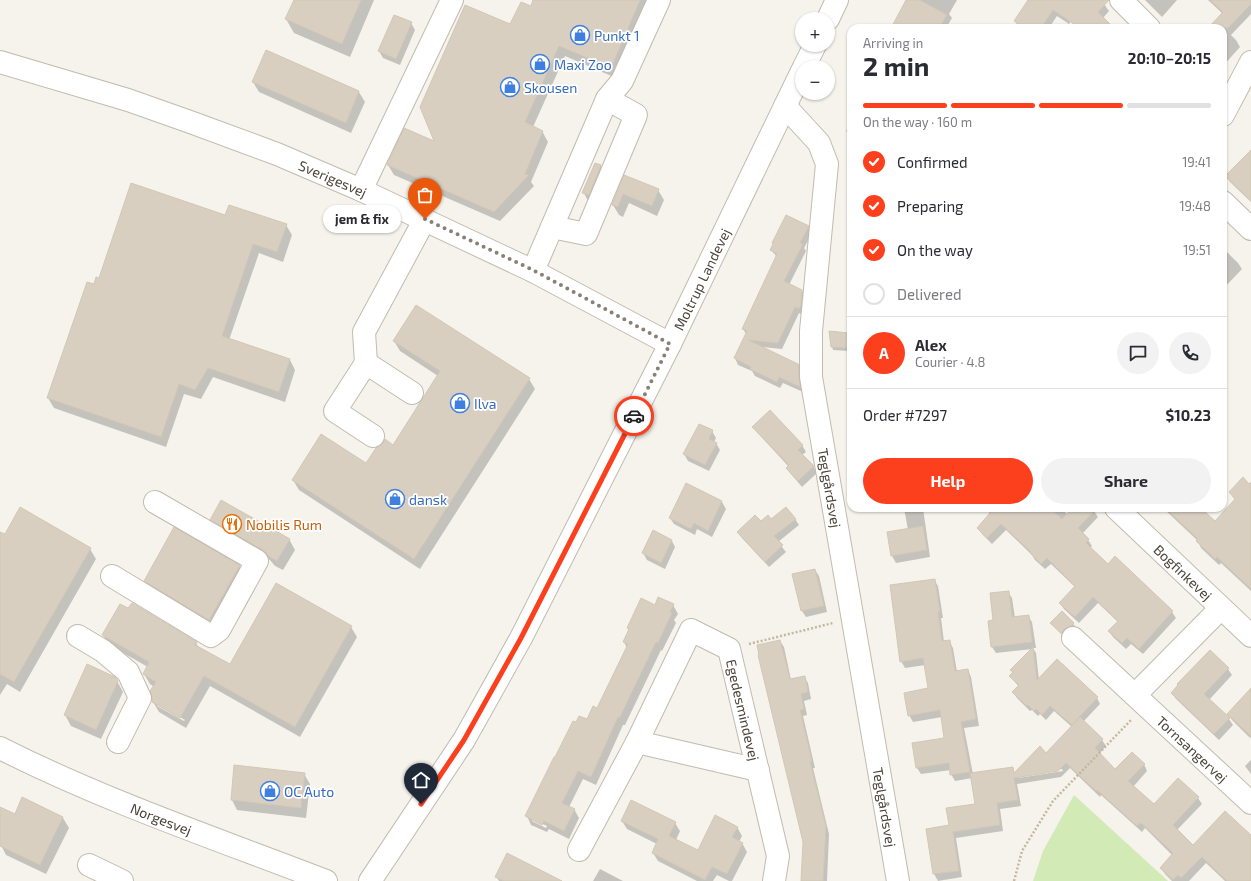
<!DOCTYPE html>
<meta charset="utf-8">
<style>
body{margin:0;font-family:"Exo 2",sans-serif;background:#f2f2f3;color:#2b2b33;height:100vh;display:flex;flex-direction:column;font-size:15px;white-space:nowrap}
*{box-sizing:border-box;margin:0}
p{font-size:13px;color:#7c7c81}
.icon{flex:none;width:22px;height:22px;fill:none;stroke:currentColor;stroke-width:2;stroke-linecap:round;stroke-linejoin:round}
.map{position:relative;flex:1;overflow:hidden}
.drawer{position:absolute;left:847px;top:24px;width:380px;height:488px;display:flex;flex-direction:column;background:#fff;border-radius:12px;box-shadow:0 1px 3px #0004}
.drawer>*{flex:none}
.tools{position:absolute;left:795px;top:12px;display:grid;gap:8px}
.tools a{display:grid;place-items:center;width:40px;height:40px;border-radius:50%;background:#fff;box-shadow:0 1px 3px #0004;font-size:20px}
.pin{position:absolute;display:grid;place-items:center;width:34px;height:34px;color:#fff;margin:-41px -17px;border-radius:50% 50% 50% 0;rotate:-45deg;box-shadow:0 0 4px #0007}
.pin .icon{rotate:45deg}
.courier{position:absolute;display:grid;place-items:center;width:40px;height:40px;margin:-20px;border:3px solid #fc3f1d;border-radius:50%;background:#fff;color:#222;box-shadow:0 1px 5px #0007}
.bubble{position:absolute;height:28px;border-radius:14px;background:#fff;box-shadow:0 1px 3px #0004;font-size:13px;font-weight:700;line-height:28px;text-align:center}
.overview em{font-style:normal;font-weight:700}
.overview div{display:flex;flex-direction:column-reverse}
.overview{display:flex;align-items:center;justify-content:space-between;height:68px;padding:0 16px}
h1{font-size:26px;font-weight:700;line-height:30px}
.bar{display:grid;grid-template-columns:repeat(4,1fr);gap:6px 4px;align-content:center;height:48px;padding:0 16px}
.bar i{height:5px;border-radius:3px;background:#e1e1e2}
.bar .selected{background:#fc3f1d}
.bar p{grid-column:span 4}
.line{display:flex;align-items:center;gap:10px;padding:0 16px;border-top:1px solid #e1e1e2}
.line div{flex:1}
.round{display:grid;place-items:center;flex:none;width:42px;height:42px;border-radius:21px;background:#f2f2f3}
ol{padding:0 16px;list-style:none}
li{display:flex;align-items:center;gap:12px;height:44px}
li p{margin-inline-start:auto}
li .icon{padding:4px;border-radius:50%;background:#fc3f1d;color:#fff;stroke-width:4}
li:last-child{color:#7c7c81}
li i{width:22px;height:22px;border:2px solid #e1e1e2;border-radius:50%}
.action{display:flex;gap:8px;margin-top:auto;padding:8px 16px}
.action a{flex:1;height:46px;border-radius:24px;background:#fc3f1d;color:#fff;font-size:16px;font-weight:700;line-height:46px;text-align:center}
.action a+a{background:#f2f2f3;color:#2b2b33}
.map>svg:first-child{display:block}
.green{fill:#d2eab5}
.shadow{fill:#0003;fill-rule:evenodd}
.building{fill:#d8cfc1;stroke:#d3c7b4}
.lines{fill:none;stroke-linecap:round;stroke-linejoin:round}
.minor-casing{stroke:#c2bbae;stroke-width:24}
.path{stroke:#c4b79f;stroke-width:2.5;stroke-dasharray:2 2;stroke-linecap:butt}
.minor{stroke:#fff;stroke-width:22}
.done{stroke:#878178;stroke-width:4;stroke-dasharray:0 7.2}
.route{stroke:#fc3f1d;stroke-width:5}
.labels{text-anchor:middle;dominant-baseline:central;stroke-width:3.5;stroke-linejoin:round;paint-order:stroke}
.shop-label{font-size:14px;fill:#366cbe;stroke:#fff;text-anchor:start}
.street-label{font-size:14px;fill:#4b4439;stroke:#fff}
.food-label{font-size:14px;fill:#c56008;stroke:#fff;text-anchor:start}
</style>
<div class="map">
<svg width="1251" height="881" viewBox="0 0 1251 881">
<rect width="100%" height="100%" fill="#f6f3ec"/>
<path class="green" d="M1074,795L1168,881H1033L1043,851Z"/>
<path class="shadow" d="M295,0H374L350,57L294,33L286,19Z
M534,0H650L616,78L565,56L533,127L542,131L548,142L531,182L534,186L500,221L394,175L388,165L436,143L511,25L531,8Z
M907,0H957L949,14L952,18L946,28H892Z
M1029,0H1101L1109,11L1103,18L1113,28H1082L1073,19L1069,24L1057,16L1049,28H1019L1015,21Z
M1145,0H1177L1162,17Z
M1208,0H1251V14L1231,35L1236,40L1240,47L1223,66V28H1209L1223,14Z
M411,23L415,30L400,65L383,58L379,51Z
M266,52L359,92L365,102L351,133L259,92L253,82Z
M851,122V138L846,131Z
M1251,151V202L1230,182L1227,176Z
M595,164L601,166L606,176L589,203L584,193Z
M625,176L658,190L664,200L657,216L629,203L623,217L619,215L613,205Z
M226,216L286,225L292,235L283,262L259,253L229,340L290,360L295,370L285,402L213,377L201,399L184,394L166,447L54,408L48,398L95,285L99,279Z
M808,227L812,233L804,248L806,251L789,285L802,291L805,297L803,315L799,313L782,349L761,347L798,364L802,371L803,392L783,383L780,388L755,376L752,371L738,365L735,358L746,334L743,329L777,257L771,250Z
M1223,248L1238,263L1242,269L1223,289Z
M416,306L529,379L535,389L420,569L299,490L293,480L367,464L393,446L438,376L400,351L394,341Z
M849,334L850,337L849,351L833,350L832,346Z
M754,427L802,445L806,452L802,455L813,466L817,473L802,487L791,474L787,468L788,466L758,433Z
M712,431L716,438L714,442L716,443L720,450L709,471L688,461L684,454Z
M687,485L722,502L726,509L712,537L697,529L695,535L674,524L670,518Z
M1251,487V591L1221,563L1219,565L1201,548L1198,541L1163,508H1199L1215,522L1235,500L1230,492Z
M904,508H923L930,557L896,563L892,556L888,533L908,530Z
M991,508H1061L1068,515L1074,508H1092L1098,517L1082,534L1088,540L1092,546L1090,548L1108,565L1172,612L1176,618L1143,654L1131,644L1126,649L1113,637L1109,631L1118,622L1098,603L1079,623L1064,609L1060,603L1075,587L1051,564L1045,569L1035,560L1032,555L1006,530L992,544L982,534L978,528L994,511Z
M1154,508H1161L1158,511Z
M795,519L799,525L778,542L786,552L769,567L742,538L738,532L761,523L771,520Z
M212,520L289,539L295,550L283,570L275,566L270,560L217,530Z
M0,533L5,536L90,549L96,559L20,692L7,684L0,695Z
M672,541L675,547L665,569L647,560L643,553Z
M239,566L245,576L215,630L151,591L145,581Z
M815,570L819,576L827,612L806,617L802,611Z
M934,580L938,586L943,618H941L944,642L949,641L953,648L957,672L968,670L971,677L979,726L964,728L973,774L1012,768L1015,773L1046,754L1072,727L1054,711L1046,720L1040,714L1038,716L1032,710L1030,711L1017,698L1013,692L1019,687L1010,676L1013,673L1011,670L1033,649L996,653L992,647L995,621L1008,592L1012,598L1015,618L1028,616L1032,622L1036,648H1033L1036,653L1039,680L1097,698L1100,704L1083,722L1102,740L1106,746L1099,754L1116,771L1144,764L1147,771L1133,787L1154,806L1179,779L1198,798L1202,804L1177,830L1193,846L1251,836V881H1225L1206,863L1189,881H1172L1165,874L1161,868L1172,855L1145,828L1142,832L1101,795L1100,797L1070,768L1061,777L1017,784L1021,806L1000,809L1003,831L956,838L962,877L938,881L934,874L927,829L950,826L976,805L972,778L955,781L951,774V770L921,774L917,768L913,744L946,739L942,717L913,722L909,715L929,689L925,665L905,668L901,661ZM1062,769L1063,771L1018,778L1021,776Z
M673,605L678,614L674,620L676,623L662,651L661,650L625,725H623L596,785L583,779L569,807L574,809L579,818L569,839L549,829L547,832L531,825L527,816L555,759L576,723L587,721L597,709L627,648L624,642L629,631L628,628L655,606ZM532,819L547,826L546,828L532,821Z
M1051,623L1073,624L1075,626L1063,636Z
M351,627L357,637L300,737L210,686L186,728L159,712L153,702L154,687L150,684L144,674L148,667L109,645L103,635L196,643L199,648L230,666ZM157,704L185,720L184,721L157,706Z
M780,641L784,647L791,680L804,677L808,683L811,699L804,701L807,715L803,716L815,768H813L829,834L827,881H802L804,842Z
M1228,669L1232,675L1209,700L1229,719L1233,725L1219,740L1176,699L1172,693Z
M117,681L123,692L101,739L71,726L65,715Z
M1251,690V737L1250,738L1232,720L1228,714Z
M1251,760V774L1245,766Z
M304,774L310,784L306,818L237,810L232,800Z
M23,799L63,818L69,828L46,874L6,855L1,845L0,808L15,815Z
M622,821L675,823L680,831L676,840L698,851L737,827L742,836L739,842L742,843L747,852L732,881H729L717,875L713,881H697L658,861L653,853L657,844L627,829Z
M600,869L623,881H593Z
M496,876L559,881H499Z"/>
<path class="building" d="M294,0H361L342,44L285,19Z
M533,0H640L611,68L559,46L525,122L543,131L525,174L529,175L494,212L387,165L404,128L434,141L420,107L465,5L510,24L521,2L531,6Z
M906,0H920L947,15L939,28H891Z
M1028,0H1109L1098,12L1114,28H1080L1053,10L1041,28H1025L1014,21Z
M1210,0H1251V4L1228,28H1208L1223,12Z
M394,15L412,22L396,59L378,51Z
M266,50L359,91L346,123L252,82Z
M1251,150V201L1225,176Z
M595,163L601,165L589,195L582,193Z
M624,175L659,189L652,206L623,194L618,207L612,205Z
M131,183L225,215L229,205L287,224L277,252L253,244L222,336L290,359L279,392L208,368L195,390L179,384L161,437L47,398L87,282L94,284L96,277L99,278Z
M786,215L809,226L800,243L803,244L784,281L802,290L801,305L799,309L795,307L778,343L748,340L798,364L800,387L779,377L777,382L750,369L751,367L734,358L747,331L742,329L777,254L770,250L773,244L772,243Z
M416,305L530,378L414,559L292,480L321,434L366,463L376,448L383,443L385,439L393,445L440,371L393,341Z
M829,331L849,333L848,348L831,347Z
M770,410L803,445L798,450L814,466L798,481L786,468L789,465L752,427Z
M699,424L713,430L709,439L717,443L705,465L683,454Z
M1243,477L1249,484L1251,482V589L1217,557L1215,559L1196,541L1198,539L1165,508H1201L1215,521L1235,499L1229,492Z
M686,483L722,501L708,531L694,523L691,529L669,518Z
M221,500L290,539L277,561L268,556L263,550L210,520Z
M20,507L91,548L14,682L0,674V532L5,534Z
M786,507L796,519L774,536L783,545L765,562L737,532L755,515L761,521L768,515L771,519Z
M985,508H1050L1062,519L1073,508H1097L1078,528L1089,539L1086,543L1108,564L1115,556L1173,611L1139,649L1127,638L1122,643L1108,631L1118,621L1093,597L1075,617L1059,603L1075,586L1047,558L1041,564L1030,553L1031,552L1001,524L987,538L977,528L990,513Z
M923,526L927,550L891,556L887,532Z
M174,527L240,565L209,620L144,581Z
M653,530L672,540L661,563L642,553Z
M815,569L824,606L801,611L792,574Z
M935,579L940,612H938L942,641L950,640L955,671L968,669L976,719L961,722L970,772L950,775L949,763L916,768L912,743L944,738L940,710L908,716L904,693L928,688L923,658L900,662L890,585Z
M276,583L352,626L295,727L204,676L180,718L152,702V698L150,691L156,682L143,674L149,662L102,635L120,604L128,608L132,603L197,642L195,645L230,664Z
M1009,591L1012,617L1029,615L1032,642L991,647L988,621L993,620L990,593Z
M658,597L674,604L670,612L672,613L658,643L656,642L620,717H618L591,777L578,771L562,803L575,809L564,831L544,821L542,825L525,816L554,757H555L573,721L576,722L579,716L587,719L593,706L597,708L628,644L623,642L629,629L627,628L641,598L655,605Z
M1062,611L1074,623L1071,626L1064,629L1062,634L1050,623Z
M780,640L790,679L805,676L808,692L801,694L804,709L800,710L812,761L810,762L826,826L823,881H801L803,842L758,655H759L757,645Z
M1033,647L1037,680L1057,659L1098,697L1072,725L1050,706L1042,715L1036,709L1034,711L1028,705L1027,706L1012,692L1019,685L1009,676L1013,672L1010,670Z
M1210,650L1229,668L1204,694L1230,718L1214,734L1171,693L1178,685L1177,684Z
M87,664L115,677L118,681L96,730L64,715Z
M1251,688V736L1227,714Z
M1080,717L1103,739L1095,748L1115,769L1132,752L1145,764L1128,781L1154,804L1178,778L1199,797L1173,825L1193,845L1225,811L1251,835V881H1227L1202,857L1181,878L1178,875L1173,880L1160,868L1173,853L1141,823L1137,826L1097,790L1096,791L1066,763L1058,771L1014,778L1018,800L997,803L1000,825L953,832L959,871L933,874L926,829L949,825L946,808L975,804L970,773L1013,767L1014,773L1040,746L1046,753Z
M234,765L305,773L301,808L231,800Z
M22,797L63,817L40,865L0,846V807L15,814Z
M631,800L676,822L669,836L698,850L715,815L738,827L732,837L743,843L727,874L712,867L705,880L652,853L658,839L621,821Z
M507,853L562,881H504L495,877Z"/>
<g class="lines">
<g class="minor-casing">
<g id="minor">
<path d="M1121,0L1149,28"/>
<path d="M828,19L837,0"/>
<path id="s1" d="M0,62L128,100L193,123L277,154L361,190L533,271L670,344"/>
<path d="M804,67L815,45"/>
<path id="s2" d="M785,106L819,143L827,164L811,331V377L898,881"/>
<path d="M1223,115L1251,62"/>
<path d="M361,190L452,0"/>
<path d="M1223,202L1251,229"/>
<path d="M552,227L586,234L636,115L607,99"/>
<path d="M533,271L607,99L622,81L659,0"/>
<path d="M366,363L335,411L373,436"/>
<path d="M412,393L366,363L364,332L425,219"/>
<path id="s3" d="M1116,508L1251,636"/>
<path d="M112,576L211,636L219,630L257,561L155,502"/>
<path d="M78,636L103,651L128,672L140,698L118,742"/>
<path id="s4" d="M1073,638L1251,803"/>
<path d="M1135,695L1221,608"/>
<path d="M637,742L758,770"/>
<path id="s5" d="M0,748C105,801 217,839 326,881"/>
<path id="s6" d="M579,850L637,742L691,630L729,649L778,856L774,881"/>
<path d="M89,865L122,881"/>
<path id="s7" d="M370,881L464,740L521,638L670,344L802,71"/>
</g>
</g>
<path class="path" d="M749,644L833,623
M1014,881L1022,851L1053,801L1132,719"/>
<use href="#minor" class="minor"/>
</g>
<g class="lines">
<path class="done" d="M425,219L533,270L670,344L634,416"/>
<path class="route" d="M421,804L464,740L521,638L634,416"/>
</g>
<defs>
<g id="shop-ring" transform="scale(1)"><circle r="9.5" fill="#fff" stroke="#3f7fe0" stroke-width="1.5"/><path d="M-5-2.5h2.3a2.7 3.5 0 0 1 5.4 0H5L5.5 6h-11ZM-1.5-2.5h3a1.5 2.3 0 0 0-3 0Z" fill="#3f7fe0"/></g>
<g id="restaurant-ring" transform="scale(1)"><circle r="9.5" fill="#fff" stroke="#e8710a" stroke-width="1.5"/><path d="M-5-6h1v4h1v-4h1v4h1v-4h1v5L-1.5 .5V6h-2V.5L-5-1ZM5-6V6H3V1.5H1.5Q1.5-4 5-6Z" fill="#e8710a"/></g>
</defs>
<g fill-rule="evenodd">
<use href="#shop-ring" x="580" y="35"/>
<use href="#shop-ring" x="540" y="64"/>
<use href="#shop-ring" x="510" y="87"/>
<use href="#shop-ring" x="460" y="403"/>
<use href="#shop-ring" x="395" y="499"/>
<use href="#restaurant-ring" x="232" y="524"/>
<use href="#shop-ring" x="270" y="791"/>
</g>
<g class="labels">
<g class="shop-label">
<text x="594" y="35">Punkt 1</text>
<text x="554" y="64">Maxi Zoo</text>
<text x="524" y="87">Skousen</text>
<text x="474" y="403">Ilva</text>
<text x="409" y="499">dansk</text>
<text x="284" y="791">OC Auto</text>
</g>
<g class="street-label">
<text stroke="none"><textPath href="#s1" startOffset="353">Sverigesvej</textPath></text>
<text stroke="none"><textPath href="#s7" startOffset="688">Moltrup Landevej</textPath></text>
<text stroke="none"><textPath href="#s2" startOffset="399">Teglgårdsvej</textPath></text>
<text stroke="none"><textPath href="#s3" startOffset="93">Bogfinkevej</textPath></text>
<text stroke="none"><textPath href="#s6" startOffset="352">Egedesmindevej</textPath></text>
<text stroke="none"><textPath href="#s4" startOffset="163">Tornsangervej</textPath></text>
<text stroke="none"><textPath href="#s2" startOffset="723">Teglgårdsvej</textPath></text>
<text stroke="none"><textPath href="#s5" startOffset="176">Norgesvej</textPath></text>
</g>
<g class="food-label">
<text x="246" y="524">Nobilis Rum</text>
</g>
</g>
</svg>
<div class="tools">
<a>+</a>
<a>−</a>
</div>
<div class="pin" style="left:425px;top:219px;background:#ea580c"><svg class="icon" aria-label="bag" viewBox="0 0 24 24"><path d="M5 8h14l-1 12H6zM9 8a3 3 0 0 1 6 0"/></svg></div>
<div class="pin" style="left:421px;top:804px;background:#1f2937"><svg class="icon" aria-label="home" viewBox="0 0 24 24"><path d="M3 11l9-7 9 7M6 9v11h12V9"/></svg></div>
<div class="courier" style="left:634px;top:416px"><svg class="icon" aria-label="car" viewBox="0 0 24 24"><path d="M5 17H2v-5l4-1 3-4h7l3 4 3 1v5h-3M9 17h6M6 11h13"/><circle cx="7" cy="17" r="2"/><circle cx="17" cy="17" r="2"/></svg></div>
<div class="bubble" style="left:323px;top:205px;width:78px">jem &amp; fix</div>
<section class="drawer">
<div class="overview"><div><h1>2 min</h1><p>Arriving in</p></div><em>20:10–20:15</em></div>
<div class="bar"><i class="selected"></i><i class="selected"></i><i class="selected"></i><i></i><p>On the way · 160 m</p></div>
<ol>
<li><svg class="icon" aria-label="check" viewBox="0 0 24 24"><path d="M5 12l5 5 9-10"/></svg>Confirmed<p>19:41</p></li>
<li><svg class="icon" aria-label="check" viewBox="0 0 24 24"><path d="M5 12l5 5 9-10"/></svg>Preparing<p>19:48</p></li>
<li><svg class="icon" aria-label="check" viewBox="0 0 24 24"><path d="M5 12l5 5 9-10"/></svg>On the way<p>19:51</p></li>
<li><i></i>Delivered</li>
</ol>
<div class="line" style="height:72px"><b class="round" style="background:#fc3f1d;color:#fff">A</b><div><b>Alex</b><p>Courier · 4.8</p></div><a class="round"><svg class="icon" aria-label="chat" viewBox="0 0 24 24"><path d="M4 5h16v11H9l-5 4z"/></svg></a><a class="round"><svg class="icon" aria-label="phone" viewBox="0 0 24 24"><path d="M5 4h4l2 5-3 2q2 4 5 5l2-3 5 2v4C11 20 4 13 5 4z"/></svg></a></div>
<div class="line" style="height:52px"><div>Order #7297</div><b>$10.23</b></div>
<div class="action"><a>Help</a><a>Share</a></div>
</section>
</div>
